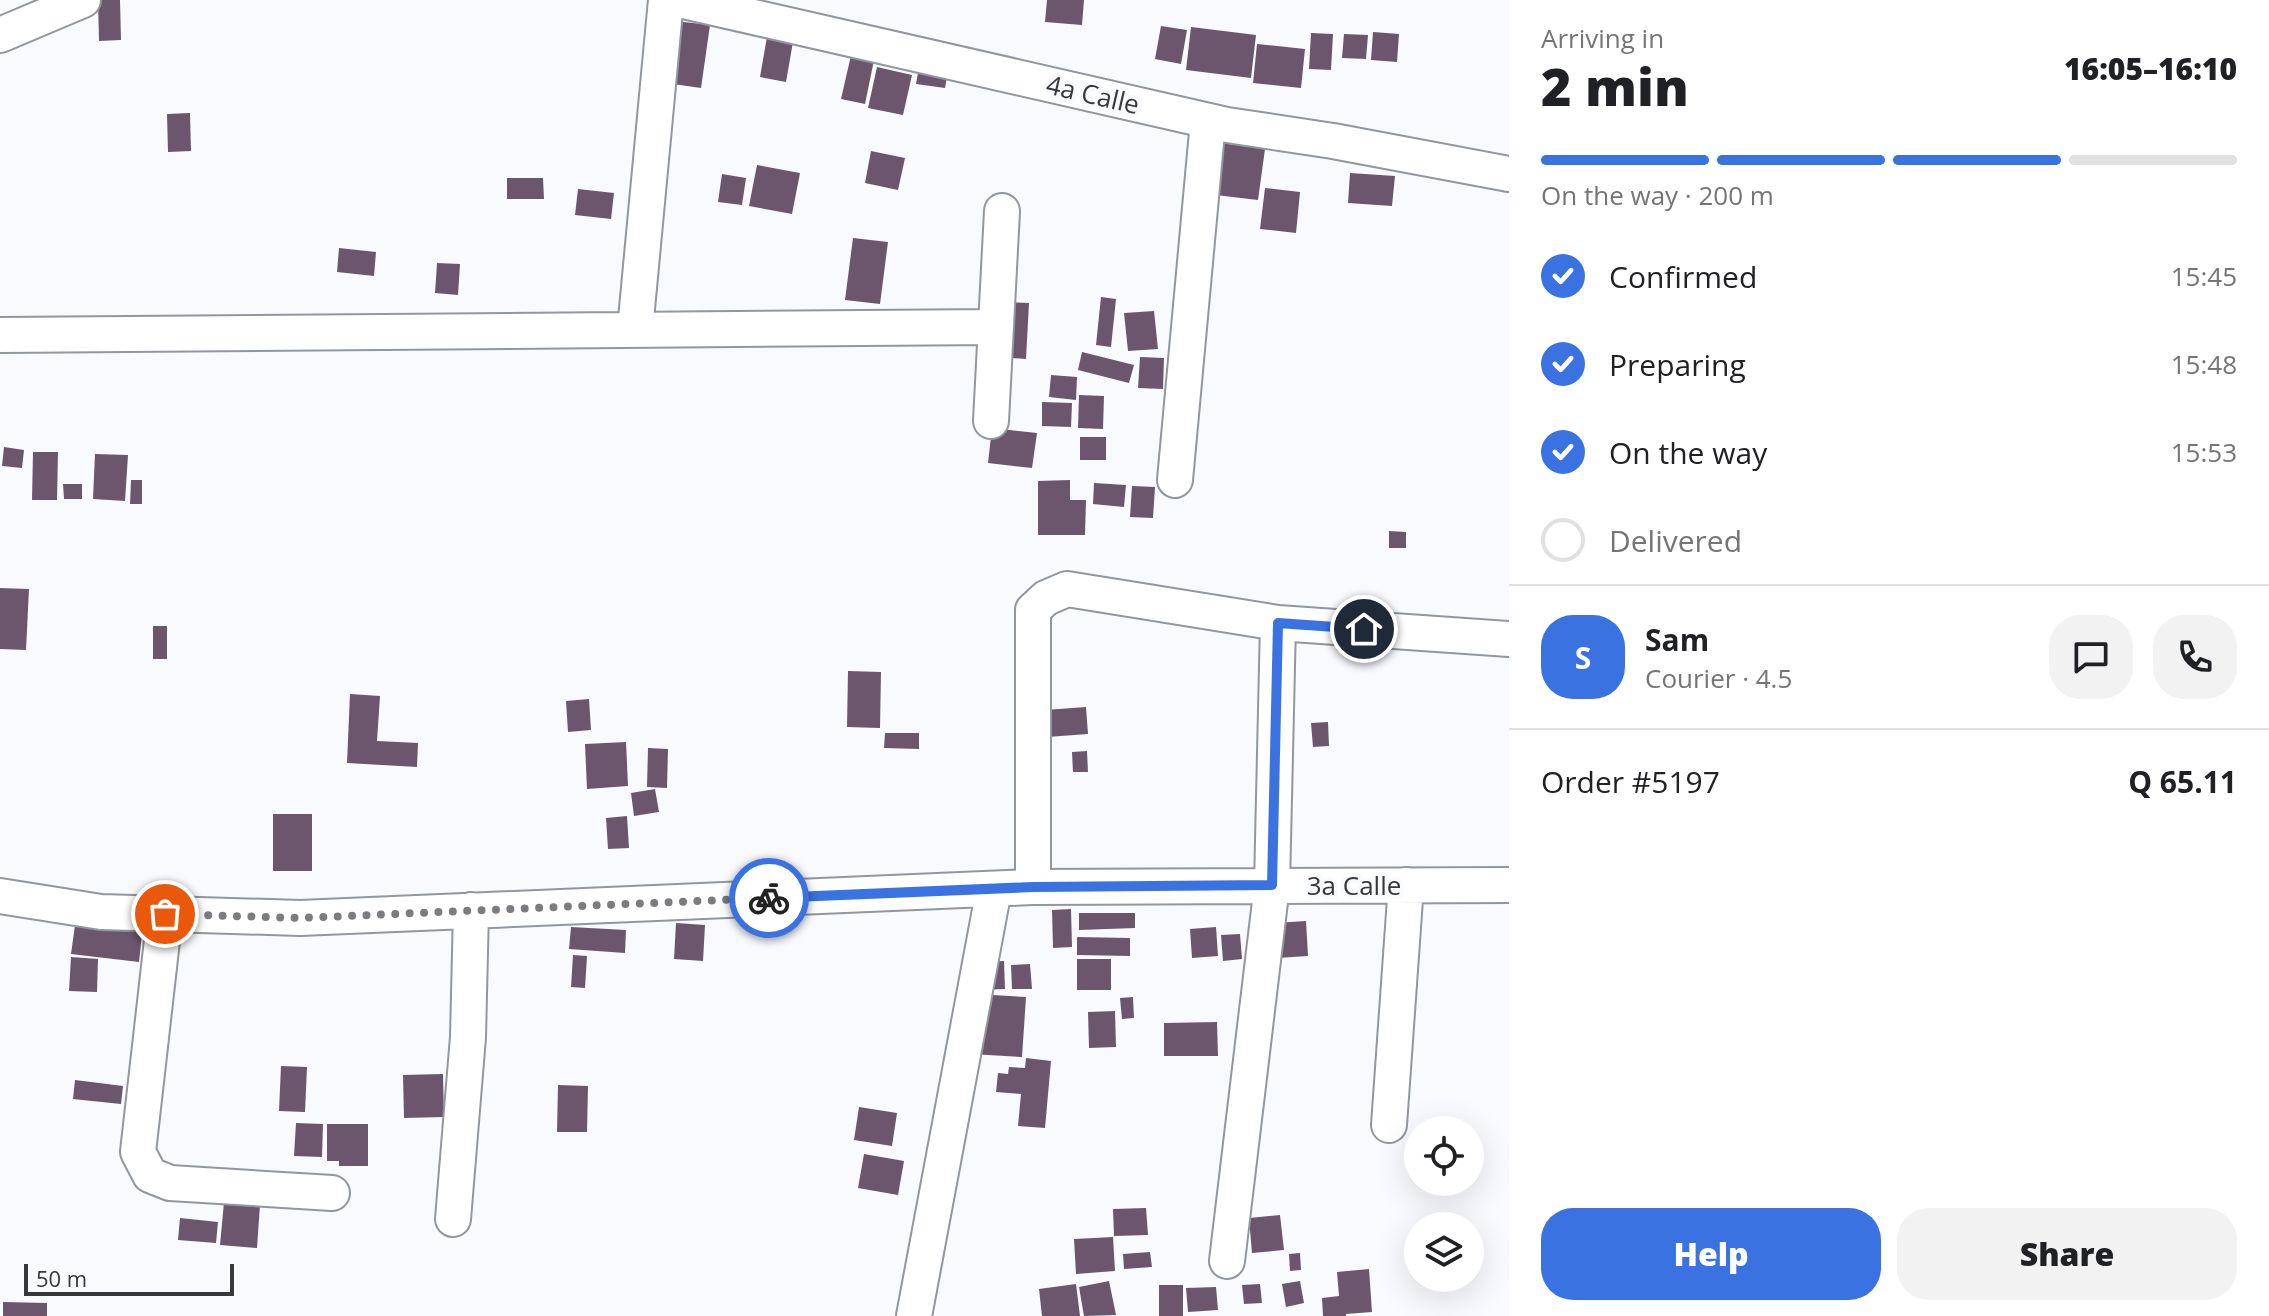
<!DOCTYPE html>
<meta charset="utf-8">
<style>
body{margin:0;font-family:"Open Sans",sans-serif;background:#f2f2f2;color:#202124;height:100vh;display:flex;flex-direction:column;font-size:30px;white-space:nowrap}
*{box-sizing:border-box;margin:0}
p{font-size:26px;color:#757577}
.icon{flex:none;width:44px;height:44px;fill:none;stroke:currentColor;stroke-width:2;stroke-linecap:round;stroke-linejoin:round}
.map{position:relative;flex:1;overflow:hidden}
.drawer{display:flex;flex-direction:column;background:#fff;width:760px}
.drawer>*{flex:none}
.tools{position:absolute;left:1404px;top:1116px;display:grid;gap:16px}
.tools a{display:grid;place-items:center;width:80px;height:80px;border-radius:50%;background:#fff;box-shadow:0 8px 32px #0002;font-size:40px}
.scale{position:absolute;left:24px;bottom:20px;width:210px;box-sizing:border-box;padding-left:8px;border:4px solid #36383b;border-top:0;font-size:22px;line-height:28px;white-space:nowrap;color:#36383b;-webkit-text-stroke:6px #f8fafe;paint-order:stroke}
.pin{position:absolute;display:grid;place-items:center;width:68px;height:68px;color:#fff;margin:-34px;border:4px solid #fff;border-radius:50%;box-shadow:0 2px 8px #0007}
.courier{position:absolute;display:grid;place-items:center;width:80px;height:80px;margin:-40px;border:6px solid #3a72e2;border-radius:50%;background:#fff;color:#222;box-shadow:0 2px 10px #0007}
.summary em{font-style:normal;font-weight:800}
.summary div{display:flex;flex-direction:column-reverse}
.summary{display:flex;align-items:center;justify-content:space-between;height:136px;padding:0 32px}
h1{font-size:52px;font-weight:800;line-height:60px}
.bar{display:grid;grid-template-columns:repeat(4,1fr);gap:12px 8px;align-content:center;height:96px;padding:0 32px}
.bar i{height:10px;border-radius:6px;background:#e0e0e0}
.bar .selected{background:#3a72e2}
.bar p{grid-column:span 4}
.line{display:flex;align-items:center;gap:20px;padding:0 32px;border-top:2px solid #e0e0e0}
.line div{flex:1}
.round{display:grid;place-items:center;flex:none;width:84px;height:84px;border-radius:32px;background:#f2f2f2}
ol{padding:0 32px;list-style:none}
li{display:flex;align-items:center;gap:24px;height:88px}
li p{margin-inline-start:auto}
li .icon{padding:8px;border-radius:50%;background:#3a72e2;color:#fff;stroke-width:4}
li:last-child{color:#757577}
li i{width:44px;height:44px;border:4px solid #e0e0e0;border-radius:50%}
.cta{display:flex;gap:16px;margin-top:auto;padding:16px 32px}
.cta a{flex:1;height:92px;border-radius:32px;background:#3a72e2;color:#fff;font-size:32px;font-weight:800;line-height:92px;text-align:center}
.cta a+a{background:#f2f2f2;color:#202124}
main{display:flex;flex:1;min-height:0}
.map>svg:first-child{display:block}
.building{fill:#6c566e}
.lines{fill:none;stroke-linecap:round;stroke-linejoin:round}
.minor-casing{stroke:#91979e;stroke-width:38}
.minor{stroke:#fff;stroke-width:34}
.done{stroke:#7a7c7f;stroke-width:8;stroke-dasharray:0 14.4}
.route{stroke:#3a72e2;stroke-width:10}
.labels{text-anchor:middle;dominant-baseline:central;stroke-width:8;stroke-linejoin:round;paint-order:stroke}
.street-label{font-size:26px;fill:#36383b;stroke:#f8fafe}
</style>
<main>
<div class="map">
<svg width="1509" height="1316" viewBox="0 0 1509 1316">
<rect width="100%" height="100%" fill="#f8fafe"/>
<path class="building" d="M98,0H120L121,40L99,41Z
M1047,0H1084L1082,25L1045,22Z
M675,21L710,25L701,88L666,83Z
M1161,26L1187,30L1181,64L1155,59Z
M1191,27L1256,35L1251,78L1186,70Z
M768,31L794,36L786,82L760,77Z
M1373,32L1399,34L1397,62L1371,60Z
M1311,33L1333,34L1331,70L1309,69Z
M1344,34L1368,35L1366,59L1342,58Z
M1257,44L1305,49L1301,88L1253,83Z
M852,51L875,55L865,104L841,99Z
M877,67L912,75L903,115L868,108Z
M919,67L948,71L945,88L916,84Z
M190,113L191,151L168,152L167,114Z
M1213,142L1265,149L1258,200L1207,194Z
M871,151L905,158L898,190L865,183Z
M757,165L800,173L792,214L749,206Z
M1350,173L1395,176L1392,206L1348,203Z
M722,174L746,178L742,205L718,202Z
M507,178H543L544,199H507Z
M1265,188L1300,192L1296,233L1260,229Z
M578,189L614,193L611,219L575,215Z
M853,238L888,242L880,304L845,300Z
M339,248L376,252L374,276L337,272Z
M437,263L460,264L458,295L435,293Z
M1101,297L1116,299L1111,347L1096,345Z
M1003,302L1029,303L1026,359L1000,357Z
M1154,311L1158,349L1128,351L1124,313Z
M1082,352L1134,365L1129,383L1078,370Z
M1140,357L1164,358L1163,389L1138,388Z
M1051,375L1077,377L1076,400L1049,397Z
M1079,395L1104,396L1103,429L1078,428Z
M1042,402L1072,403L1071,427L1042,426Z
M992,428L1037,433L1032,468L988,463Z
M1080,437H1106V460H1080Z
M4,447L24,450L22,468L2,466Z
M33,452H58L57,500H32Z
M95,454L128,455L125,501L93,499Z
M131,480H142V504H130Z
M1070,480V500H1086L1085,535H1038V481Z
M1094,483L1126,485L1124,507L1093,504Z
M63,484H82V499H64Z
M1132,486L1155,487L1153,518L1130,517Z
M1389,531L1406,532V548H1389Z
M0,588L29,589L26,650L0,649Z
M153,626H167V659H153Z
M848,671L881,672L880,728L847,727Z
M350,694L380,696L377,741L418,743L417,767L347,763Z
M589,699L591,730L568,732L566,701Z
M1086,707L1088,734L1047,737L1045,710Z
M1328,722L1329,746L1313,747L1311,723Z
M885,733H919V749L884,748Z
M626,742L628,786L587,789L585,744Z
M648,748L668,749L667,788L647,787Z
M1087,751L1088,772H1073L1072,752Z
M655,789L659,812L634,816L631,793Z
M273,814H312V871H273Z
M627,816L629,848L608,849L606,818Z
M1071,909L1072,947L1053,948L1052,910Z
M1079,913H1135V928L1079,930Z
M76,918L143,925L139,962L71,954Z
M1306,921L1308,956L1277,958L1275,923Z
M676,923L705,925L703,961L674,959Z
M571,927L626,930L625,953L569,949Z
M1216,927L1218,956L1192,958L1190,929Z
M1240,934L1242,959L1223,961L1221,935Z
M1077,937L1130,938V956L1077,955Z
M573,955L587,956L585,988L571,987Z
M71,957L98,959L97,992L69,991Z
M1077,959H1111V990H1077Z
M1004,961L1005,989L981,990V962Z
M1030,964L1032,989H1012L1011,965Z
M975,994L1026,997L1022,1057L971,1054Z
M1133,997L1134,1018L1122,1019L1120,998Z
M1115,1011L1116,1047L1089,1048L1088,1012Z
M1217,1022L1218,1056H1164V1023Z
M1026,1058L1051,1061L1045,1128L1018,1126L1021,1094L996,1092L998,1073L1008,1074L1009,1067L1025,1068Z
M281,1066L307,1067L305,1112L279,1111Z
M443,1074L444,1117L404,1118L403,1075Z
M75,1080L123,1086L121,1104L73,1099Z
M558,1085L588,1086L587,1132H557Z
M859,1107L897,1113L892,1146L854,1140Z
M296,1123L323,1124L322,1157L294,1156Z
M327,1124H368V1166H339V1161H327Z
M864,1154L904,1161L898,1195L858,1188Z
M224,1202L260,1205L257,1248L220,1245Z
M1146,1208L1148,1235L1114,1236L1113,1209Z
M1280,1215L1284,1250L1252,1253L1249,1218Z
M180,1218L218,1222L216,1243L178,1240Z
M1113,1237L1115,1271L1076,1274L1074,1239Z
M1150,1252L1152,1267L1124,1269L1123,1254Z
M1300,1253L1301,1270L1290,1271L1289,1254Z
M1369,1269L1372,1312L1346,1314V1316H1323L1322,1298L1339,1296L1337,1272Z
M1109,1281L1116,1315L1084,1316L1079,1287Z
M1300,1281L1304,1303L1286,1307L1282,1284Z
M1076,1284L1080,1316H1042L1039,1289Z
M1260,1284L1262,1303L1244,1304L1242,1285Z
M1159,1285H1183V1316H1159Z
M1216,1287L1218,1310L1188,1312L1186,1288Z
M3,1302L47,1303V1316H3Z"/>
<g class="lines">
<g class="minor-casing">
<path id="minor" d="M679,0L1227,125L1333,141L1509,174
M0,35L83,0
M635,330L666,0
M0,335L995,327
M991,421L1002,211
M1175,480L1208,121
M1033,887V610L1046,598L1067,589L1278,623L1509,639
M0,896L101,912L300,918L1033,887L1509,885
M165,914L138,1152L150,1175L170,1183L332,1193
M1389,1125L1406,885
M453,1219L468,1037L471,910
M1227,1261L1272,885L1278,623
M914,1316L994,889"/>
</g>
<use href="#minor" class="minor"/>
</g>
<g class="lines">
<path class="done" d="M165,914L300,918L769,898"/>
<path class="route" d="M769,898L1033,887L1272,885L1278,623L1364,629"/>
</g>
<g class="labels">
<g class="street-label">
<text transform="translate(1093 94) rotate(13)">4a Calle</text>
<text x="1354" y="885">3a Calle</text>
</g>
</g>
</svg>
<div class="tools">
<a><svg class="icon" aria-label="locate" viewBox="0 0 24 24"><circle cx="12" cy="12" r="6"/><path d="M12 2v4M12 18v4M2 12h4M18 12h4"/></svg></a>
<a><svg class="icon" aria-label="layers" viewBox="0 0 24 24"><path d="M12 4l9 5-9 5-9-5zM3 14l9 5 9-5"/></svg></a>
</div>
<div class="scale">50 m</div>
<div class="pin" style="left:165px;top:914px;background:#ea580c"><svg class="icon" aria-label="bag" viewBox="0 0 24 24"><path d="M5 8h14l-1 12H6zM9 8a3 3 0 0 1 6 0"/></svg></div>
<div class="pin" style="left:1364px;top:629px;background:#1f2937"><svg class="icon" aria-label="home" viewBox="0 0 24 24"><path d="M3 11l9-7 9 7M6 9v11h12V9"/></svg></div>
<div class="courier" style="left:769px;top:898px"><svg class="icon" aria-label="bike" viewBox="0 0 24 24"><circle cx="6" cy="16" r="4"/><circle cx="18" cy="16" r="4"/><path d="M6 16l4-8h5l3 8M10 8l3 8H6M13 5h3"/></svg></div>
</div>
<section class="drawer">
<div class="summary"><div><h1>2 min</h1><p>Arriving in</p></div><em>16:05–16:10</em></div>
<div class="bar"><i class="selected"></i><i class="selected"></i><i class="selected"></i><i></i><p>On the way · 200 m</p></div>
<ol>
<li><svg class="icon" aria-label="check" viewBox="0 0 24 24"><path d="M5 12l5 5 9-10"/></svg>Confirmed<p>15:45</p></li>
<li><svg class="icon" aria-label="check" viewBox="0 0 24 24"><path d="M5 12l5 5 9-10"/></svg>Preparing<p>15:48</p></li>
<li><svg class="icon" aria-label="check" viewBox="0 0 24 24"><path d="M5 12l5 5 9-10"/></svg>On the way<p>15:53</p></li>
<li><i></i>Delivered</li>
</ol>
<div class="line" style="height:144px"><b class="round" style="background:#3a72e2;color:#fff">S</b><div><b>Sam</b><p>Courier · 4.5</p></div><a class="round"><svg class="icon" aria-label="chat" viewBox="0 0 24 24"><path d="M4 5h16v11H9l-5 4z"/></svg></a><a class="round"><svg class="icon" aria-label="phone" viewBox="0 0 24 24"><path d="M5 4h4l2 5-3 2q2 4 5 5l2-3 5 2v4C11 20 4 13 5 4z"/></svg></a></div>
<div class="line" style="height:104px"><div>Order #5197</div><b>Q 65.11</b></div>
<div class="cta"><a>Help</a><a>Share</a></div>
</section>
</main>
